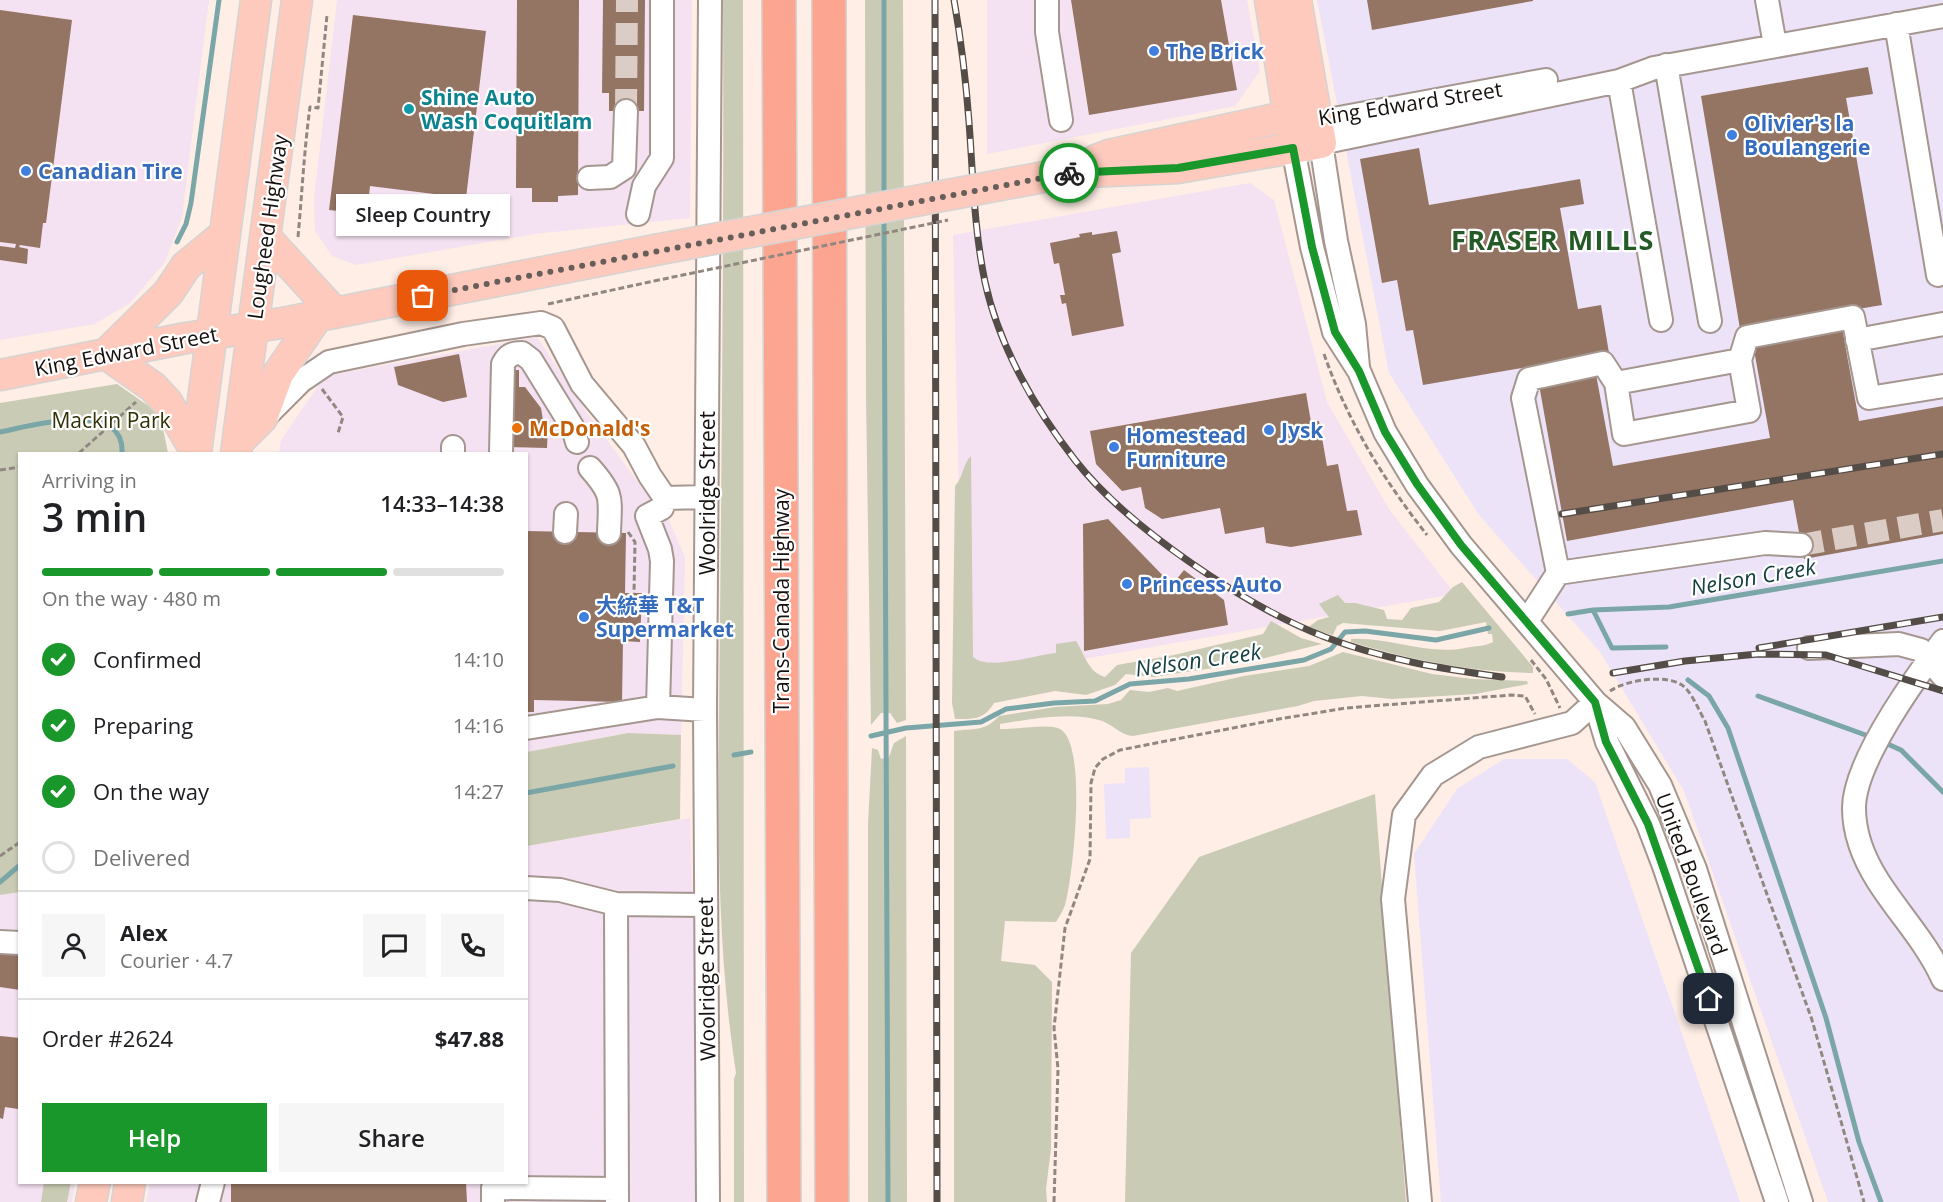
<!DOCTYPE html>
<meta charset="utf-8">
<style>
body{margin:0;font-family:"Open Sans","Noto Sans SC",sans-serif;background:#f6f6f6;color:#202124;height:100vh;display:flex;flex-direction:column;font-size:22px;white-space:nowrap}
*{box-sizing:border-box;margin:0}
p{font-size:20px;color:#757577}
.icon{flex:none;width:33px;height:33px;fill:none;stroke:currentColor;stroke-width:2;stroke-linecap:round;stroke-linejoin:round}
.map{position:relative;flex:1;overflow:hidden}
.panel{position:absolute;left:18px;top:452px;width:510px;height:732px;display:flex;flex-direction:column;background:#fff;border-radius:0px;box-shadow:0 2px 4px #0004}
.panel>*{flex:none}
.pin{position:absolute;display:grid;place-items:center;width:51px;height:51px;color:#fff;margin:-26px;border-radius:12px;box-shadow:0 3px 9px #0006}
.courier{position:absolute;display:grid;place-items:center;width:60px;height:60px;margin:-30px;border:4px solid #19972a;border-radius:50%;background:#fff;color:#222;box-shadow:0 2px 8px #0007}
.bubble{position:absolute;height:42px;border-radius:0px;background:#fff;box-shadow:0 2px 4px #0004;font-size:20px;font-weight:600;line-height:42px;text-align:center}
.head em{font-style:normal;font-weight:600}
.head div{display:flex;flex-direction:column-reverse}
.head{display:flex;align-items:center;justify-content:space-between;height:102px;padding:0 24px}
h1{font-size:39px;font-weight:600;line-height:45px}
.bar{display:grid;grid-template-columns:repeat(4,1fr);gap:9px 6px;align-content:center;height:72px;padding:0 24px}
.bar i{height:8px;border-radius:4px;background:#e0e0e0}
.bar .selected{background:#19972a}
.bar p{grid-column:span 4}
.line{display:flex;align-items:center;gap:15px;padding:0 24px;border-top:2px solid #e0e0e0}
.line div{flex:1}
.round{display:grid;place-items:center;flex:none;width:63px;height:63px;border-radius:0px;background:#f6f6f6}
ol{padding:0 24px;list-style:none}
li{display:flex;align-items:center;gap:18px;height:66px}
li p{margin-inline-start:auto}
li .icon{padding:6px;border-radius:50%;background:#19972a;color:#fff;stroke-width:4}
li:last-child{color:#757577}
li i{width:33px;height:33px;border:3px solid #e0e0e0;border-radius:50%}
.primary-button{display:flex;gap:12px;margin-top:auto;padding:12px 24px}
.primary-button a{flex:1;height:69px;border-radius:0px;background:#19972a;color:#fff;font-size:24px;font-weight:600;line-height:69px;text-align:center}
.primary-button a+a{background:#f6f6f6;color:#202124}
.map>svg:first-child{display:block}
.commercial{fill:#f4e1f1}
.industrial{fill:#ede3f8}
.green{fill:#c9cbb4}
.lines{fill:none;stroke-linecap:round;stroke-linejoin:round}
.stream{stroke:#7aa6a8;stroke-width:5}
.building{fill:#947463}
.minor-tunnel{stroke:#dbcdc5;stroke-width:22;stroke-dasharray:22 11;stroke-linecap:butt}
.minor-casing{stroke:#a5968f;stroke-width:26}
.major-casing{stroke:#d5d4d3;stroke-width:33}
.highway-casing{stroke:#d5d4d3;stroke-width:36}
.path{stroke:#918781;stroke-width:3;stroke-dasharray:6 3;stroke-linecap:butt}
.minor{stroke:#fff;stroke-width:22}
.major{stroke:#fdcabd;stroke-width:30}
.highway{stroke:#fca691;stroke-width:33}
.rail-casing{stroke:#544c47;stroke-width:7}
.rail{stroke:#fff;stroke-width:4.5;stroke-dasharray:14;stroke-linecap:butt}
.major-bridge-casing{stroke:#d5d4d3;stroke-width:33;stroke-linecap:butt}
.path-bridge{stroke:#918781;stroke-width:3;stroke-dasharray:6 3;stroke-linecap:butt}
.major-bridge{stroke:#fdcabd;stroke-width:30}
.done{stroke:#675e59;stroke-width:6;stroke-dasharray:0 10.8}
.route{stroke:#19972a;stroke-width:8}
.shop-dot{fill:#3f7fe0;stroke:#fff;stroke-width:2}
.culture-dot{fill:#0f9aa8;stroke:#fff;stroke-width:2}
.food-dot{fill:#e8710a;stroke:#fff;stroke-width:2}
.labels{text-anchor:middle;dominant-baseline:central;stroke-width:4.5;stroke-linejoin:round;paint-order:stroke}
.shop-label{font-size:21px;font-weight:bold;fill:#366cbe;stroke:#fff;text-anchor:start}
.culture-label{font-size:21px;font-weight:bold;fill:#0d838f;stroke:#fff;text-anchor:start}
.street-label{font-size:21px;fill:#15100d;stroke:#fff}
.park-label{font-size:21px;fill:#2f3004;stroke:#fff}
.food-label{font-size:21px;font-weight:bold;fill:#c56008;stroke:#fff;text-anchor:start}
.water-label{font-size:22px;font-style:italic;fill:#153f41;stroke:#fff}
.district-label{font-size:27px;font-weight:bold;letter-spacing:1.5px;fill:#245a26;stroke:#fff}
</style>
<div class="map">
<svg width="1943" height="1202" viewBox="0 0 1943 1202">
<rect width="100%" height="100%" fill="#feeee6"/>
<path class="commercial" d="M0,0H209L182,217L165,262L130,303L95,324L0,340Z
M337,0H692L690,218L534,234L356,265L332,256L315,231L314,199Z
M987,0H1247L1260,71L1235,106L987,154Z
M1250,183L1274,200L1327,402L1389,509L1455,594L963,680L953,235Z
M537,337L588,414L648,496L667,516L685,557L681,735L628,733L527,752L526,453H279L281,440L325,376Z
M690,818L694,938L697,1202H146L150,1182H526L527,846Z
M19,892L20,1182H75L72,1202H0V895Z"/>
<path class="industrial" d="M1317,0H1943V1202H1828L1684,791L1600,652L1479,515L1389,373Z
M1504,759H1567L1595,782L1740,1202H1441L1414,854L1457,789Z
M1149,767L1151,818L1130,819V838L1106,839L1104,784L1125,783V768Z"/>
<path class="green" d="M723,0H743L744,1202H734V1079L736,1073C713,925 719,771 720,621C722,414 724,207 723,0Z
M865,0H903L906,720L897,723L890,713H881L871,725L866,396Z
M117,384L160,414L168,453H20V892L0,895V403Z
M971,456L973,657C989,671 1035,655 1056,653V644L1076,641C1085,655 1088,672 1105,677L1117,665L1174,655L1263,634L1271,621L1301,638L1322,644L1261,659L1248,653L1224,659L1213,668L1153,677L1126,674L1115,685L1086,695L1055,691L994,703C984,720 973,719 955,719L952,703L955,486C964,476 963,463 971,456Z
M1462,582L1533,667V673C1470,672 1412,660 1351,642V639C1393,637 1428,657 1470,647C1478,646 1486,646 1493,642L1492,634H1488L1486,622L1440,631L1343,623L1337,626L1333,635L1307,628L1318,620L1329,617L1319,604L1338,595L1345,603H1355L1384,610L1387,619L1402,620L1411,608L1439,602L1453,587Z
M1343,652L1432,674L1473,679L1527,681L1528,684L1475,694L1392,699L1362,696L1314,701L1298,706L1133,736C1119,735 1112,723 1099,720C1068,712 1031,719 1000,724V729C1015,730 1048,723 1060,729C1088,744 1073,877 1065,905C1063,911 1059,917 1056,922L1005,921L1001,961L1035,965L1052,982L1051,1149L1046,1189L1047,1202H954V731C974,728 985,732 999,716L1055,707L1108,704L1121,700L1130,690L1149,692L1168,688L1177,691L1244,676L1309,666Z
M628,733L681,735L680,819L527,846V752Z
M906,736L907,1202H868V824L872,748L878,750L881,759L889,757L894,743Z
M1375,794L1406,1202H1125L1131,953L1199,857Z
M44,1182H71L67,1202H41Z"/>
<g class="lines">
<path class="stream" d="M884,0V198
M884,217L888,1202
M177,242L186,224L191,203L219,0
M0,432C31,426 125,398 122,453
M1593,610L1612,648L1666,647
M1568,614L1593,610L1669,607L1943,561
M1688,680L1709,696L1728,728L1826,1018L1859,1142L1881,1202
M1758,696L1871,737
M871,736L906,728L981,722L1006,709L1054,703L1095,701L1130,684L1189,679L1304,660L1331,649L1345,632L1365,631L1436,640L1489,628
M1883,742L1901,750L1943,792
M734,755L751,752
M526,793L673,766
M0,882L20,865"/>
</g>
<path class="building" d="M517,0H579L578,195L558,196V202H532V188H516Z
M603,0H645L644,111H609V93H602Z
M1071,0H1221L1237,90L1089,115Z
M1367,0H1533V1L1372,30Z
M0,10L72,20L46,223H43L40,248L20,245L19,247L28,249L27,264L0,260V246L15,248L16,244L0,242Z
M353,15L486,31L466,198L370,186L367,214L329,210Z
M1868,67L1873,94L1846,98L1882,305L1740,329L1701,96Z
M1419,148L1429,205L1580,179L1584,204L1560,208L1578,309L1601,305L1609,353L1423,385L1413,330L1406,331L1397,280L1382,283L1360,159Z
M1117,231L1121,252L1112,254L1124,326L1072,336L1066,303L1062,304L1060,295H1065L1059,263L1054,264L1050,243L1080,237L1079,234L1092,232V235Z
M1841,322L1859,421L1943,406V534L1804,559L1793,500L1567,541L1538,379L1595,369L1613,466L1770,438L1752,339Z
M459,354L467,397L443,402L398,385L394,367Z
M504,370H519V387H525L541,408L544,426H548L547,448L503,447Z
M1306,393L1311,422L1319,421L1327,466L1338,464L1347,511L1357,510L1362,535L1291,547L1266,543L1264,527L1225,534L1220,508L1162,519L1145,508L1141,487L1122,491L1096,464L1090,431Z
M1108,519L1172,585L1184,570L1224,600L1228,625L1084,651L1083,524Z
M526,531L626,533L625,593H642L640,642L623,641L622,702L534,700V712H526Z
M0,948L20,953V990L0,987Z
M0,1036L20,1038L18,1109L5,1107L3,1119L0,1118Z
M231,1182H466L467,1202H231Z"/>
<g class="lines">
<path class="minor-tunnel" d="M626,111L627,0
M1801,545L1943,520"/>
<g class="minor-casing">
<path id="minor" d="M1047,0V32L1061,120
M1767,0L1775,45
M1896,24L1938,275
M1666,65L1710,321
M1619,81L1661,320
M1317,122L1546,80
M1293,148L1312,247L1334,332L1359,371L1385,432L1417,485L1461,545L1595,702L1624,727L1660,785L1695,869L1801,1202
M589,178L610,177L624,168L626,111
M638,214L644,186L662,158V0
M1857,340L1943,324
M1358,367L1354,324L1336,241L1321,143L1619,81L1654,68L1943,16
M1616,383L1624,434L1749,411L1740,360
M268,414L301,381L329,362L463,334L541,323L553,328L582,384L634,446L650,476L665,498L662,508L647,516L660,549L662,561L658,707
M453,447V453
M501,453L503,364C508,355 512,353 522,353L531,360L573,428L577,442
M590,468C614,495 610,498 609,533
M665,498L706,497
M565,532L566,514
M1558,573L1523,398L1529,379L1603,363L1616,383L1740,360L1747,337L1853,317L1869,398L1943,386
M1527,621L1558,573L1765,543L1801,545
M1943,641C1915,678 1854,762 1854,808C1854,834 1864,859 1878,881C1899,914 1927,943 1943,979
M1809,648L1899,644L1921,650L1943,676
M1595,702L1607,742L1648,824L1664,866L1777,1202
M526,728L658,707L705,710
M526,888L560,890L616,904L705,905
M616,904L617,1201
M0,942L20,943
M208,1202L213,1182
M493,1202V1188L616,1189
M708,1202L705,710L710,0
M1420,1202L1393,899L1404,815L1433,775L1479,747L1572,723L1595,702"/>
</g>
<g class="major-casing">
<path id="major" d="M1270,0L1292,136
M1096,160L1109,155L1289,116L1317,122
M1065,173L1178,168L1321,143L1296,0
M267,239L335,313
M106,354L168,293L186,266L225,234
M106,354L153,387L167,402L196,452
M0,375L186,338L288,322L655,250
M238,442L262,418L278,374L317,317
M196,453L256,0
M236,453L297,0
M91,1202L95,1182
M127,1202L130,1182"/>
</g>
<g class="highway-casing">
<path id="highway" d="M779,0L784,1202
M829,0L832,1202"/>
</g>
<path class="path" d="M298,237C302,194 304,151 310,107L318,108L327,15
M548,304L654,281
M1324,354C1348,422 1383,479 1427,535
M322,389L343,417L338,433
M79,453L136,402
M0,470L20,467
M628,532L635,542L634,593
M1531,660L1546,679L1560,708
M1610,691C1626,680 1665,674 1682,685C1692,692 1699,711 1705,721L1812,1020L1864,1202
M0,856L20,842
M1054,1202L1058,1069L1054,1028L1065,928L1090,859L1091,783L1095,768L1103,759L1120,750L1279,719L1346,708L1511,695L1525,696L1535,714"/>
<use href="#minor" class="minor"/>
<use href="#major" class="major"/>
<use href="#highway" class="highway"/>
<g class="rail-casing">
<path id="rail" d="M935,0L937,1202
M954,0C961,40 966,81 969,122C973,175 974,229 985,282C999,346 1035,409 1075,460C1127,527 1247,607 1325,637C1382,659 1442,669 1502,677
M1562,514L1943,454
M1759,648L1943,617
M1613,673L1685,661L1758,654L1826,655L1943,691"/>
</g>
<use href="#rail" class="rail"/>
<g class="major-bridge-casing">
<path id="major-bridge" d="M655,250L1065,173"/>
</g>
<path class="path-bridge" d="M654,281L948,220"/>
<use href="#major-bridge" class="major-bridge"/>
</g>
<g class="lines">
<path class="done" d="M423,296L1069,173"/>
<path class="route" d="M1069,173L1178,168L1293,148L1312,247L1335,332L1359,371L1385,432L1417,484L1461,545L1595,702L1606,742L1648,824L1709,999"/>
</g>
<g class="shop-dot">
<circle cx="1154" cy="51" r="6"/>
<circle cx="1732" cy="135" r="6"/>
<circle cx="26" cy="171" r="6"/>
<circle cx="1269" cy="430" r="6"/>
<circle cx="1114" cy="447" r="6"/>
<circle cx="1127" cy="584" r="6"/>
<circle cx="584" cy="617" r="6"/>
</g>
<circle class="culture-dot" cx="409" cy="109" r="6"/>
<circle class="food-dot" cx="517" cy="428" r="6"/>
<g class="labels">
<g class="shop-label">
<text x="1166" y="51">The Brick</text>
<text x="1744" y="123">Olivier's la<tspan x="1744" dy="24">Boulangerie</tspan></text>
<text x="38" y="171">Canadian Tire</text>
<text x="1281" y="430">Jysk</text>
<text x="1126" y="435">Homestead<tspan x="1126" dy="24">Furniture</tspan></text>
<text x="1139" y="584">Princess Auto</text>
<text x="596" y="605">大統華 T&amp;T<tspan x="596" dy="24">Supermarket</tspan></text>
</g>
<g class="culture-label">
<text x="421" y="97">Shine Auto<tspan x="421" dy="24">Wash Coquitlam</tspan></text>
</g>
<g class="street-label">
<text transform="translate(1410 103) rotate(-9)">King Edward Street</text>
<text transform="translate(267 227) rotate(-82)">Lougheed Highway</text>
<text transform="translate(126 351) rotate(-11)">King Edward Street</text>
<text transform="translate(707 493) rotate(-90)">Woolridge Street</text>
<text transform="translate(781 601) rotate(-90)">Trans-Canada Highway</text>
<text transform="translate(1692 874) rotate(70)">United Boulevard</text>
<text transform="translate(706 979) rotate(-91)">Woolridge Street</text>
</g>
<g class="park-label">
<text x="111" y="420">Mackin Park</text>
</g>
<g class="food-label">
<text x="529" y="428">McDonald's</text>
</g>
<g class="water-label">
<text transform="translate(1753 576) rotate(-10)">Nelson Creek</text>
<text transform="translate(1198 659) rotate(-8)">Nelson Creek</text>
</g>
<g class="district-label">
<text x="1553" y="239">FRASER MILLS</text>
</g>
</g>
</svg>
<div class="pin" style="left:423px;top:296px;background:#ea580c"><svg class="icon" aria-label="bag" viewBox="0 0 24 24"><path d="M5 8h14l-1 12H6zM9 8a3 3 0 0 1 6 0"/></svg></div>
<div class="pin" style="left:1709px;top:999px;background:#1f2937"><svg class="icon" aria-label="home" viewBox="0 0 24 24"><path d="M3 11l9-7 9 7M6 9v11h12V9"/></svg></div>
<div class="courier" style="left:1069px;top:173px"><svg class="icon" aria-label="bike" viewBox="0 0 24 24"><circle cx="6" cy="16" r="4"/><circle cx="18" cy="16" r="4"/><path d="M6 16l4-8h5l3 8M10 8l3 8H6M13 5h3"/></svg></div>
<div class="bubble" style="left:336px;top:194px;width:174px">Sleep Country</div>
<section class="panel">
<div class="head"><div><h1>3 min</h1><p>Arriving in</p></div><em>14:33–14:38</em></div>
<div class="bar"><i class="selected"></i><i class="selected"></i><i class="selected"></i><i></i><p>On the way · 480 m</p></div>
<ol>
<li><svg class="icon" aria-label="check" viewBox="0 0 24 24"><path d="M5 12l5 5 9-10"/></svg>Confirmed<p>14:10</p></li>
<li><svg class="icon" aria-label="check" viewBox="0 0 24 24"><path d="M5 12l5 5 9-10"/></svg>Preparing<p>14:16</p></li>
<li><svg class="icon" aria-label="check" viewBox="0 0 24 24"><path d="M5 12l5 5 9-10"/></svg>On the way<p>14:27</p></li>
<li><i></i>Delivered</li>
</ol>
<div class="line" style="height:108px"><a class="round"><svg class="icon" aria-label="person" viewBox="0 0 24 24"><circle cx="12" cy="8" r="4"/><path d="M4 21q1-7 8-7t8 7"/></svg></a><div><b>Alex</b><p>Courier · 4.7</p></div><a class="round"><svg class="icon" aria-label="chat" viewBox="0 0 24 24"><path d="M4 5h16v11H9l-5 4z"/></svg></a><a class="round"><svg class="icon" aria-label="phone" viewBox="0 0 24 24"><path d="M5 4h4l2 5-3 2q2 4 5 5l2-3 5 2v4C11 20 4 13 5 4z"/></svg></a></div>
<div class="line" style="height:78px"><div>Order #2624</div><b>$47.88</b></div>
<div class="primary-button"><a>Help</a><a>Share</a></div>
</section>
</div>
